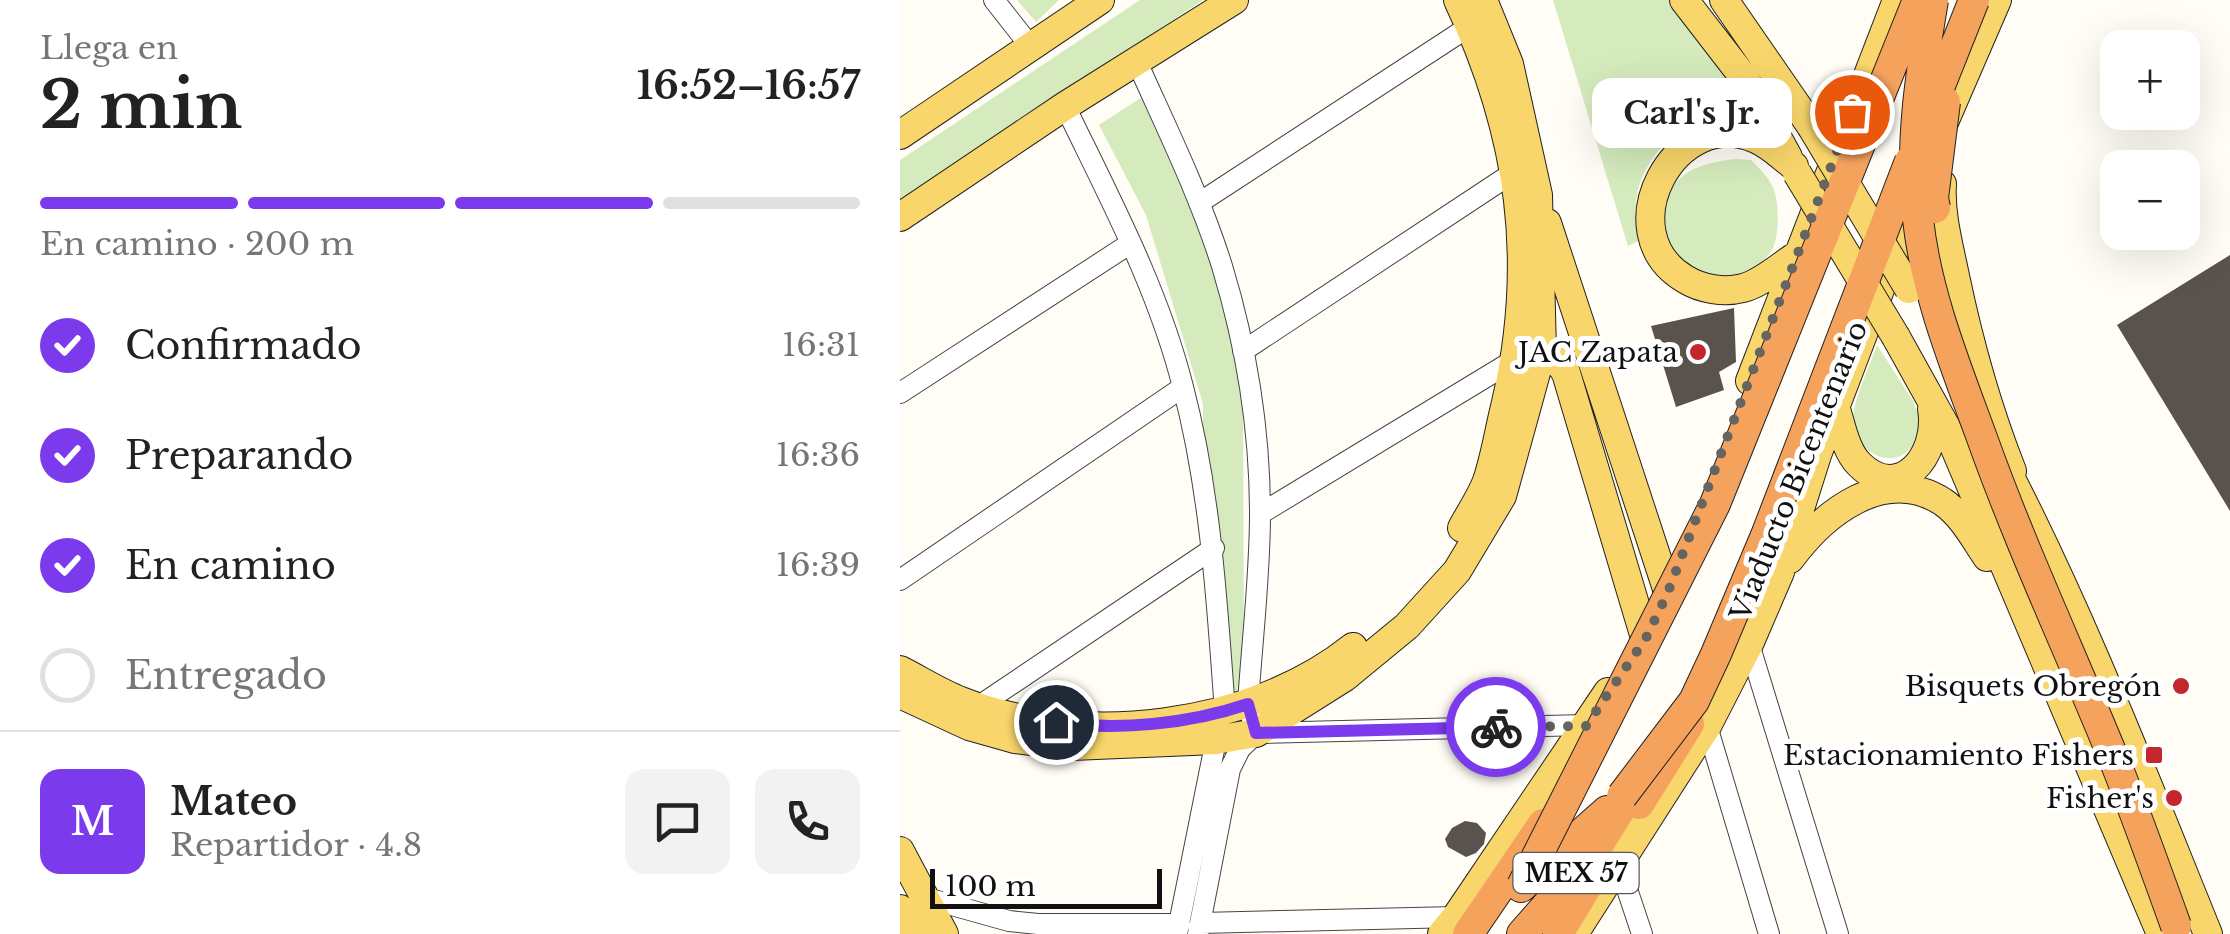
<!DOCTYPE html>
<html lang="es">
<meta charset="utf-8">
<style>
body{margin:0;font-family:"Libre Baskerville",serif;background:#f2f2f2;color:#222;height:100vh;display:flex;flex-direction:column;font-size:38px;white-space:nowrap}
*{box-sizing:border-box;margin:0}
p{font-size:32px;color:#767676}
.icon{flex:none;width:55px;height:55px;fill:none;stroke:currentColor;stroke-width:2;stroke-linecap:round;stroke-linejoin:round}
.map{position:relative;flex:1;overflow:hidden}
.drawer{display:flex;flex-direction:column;background:#fff;width:900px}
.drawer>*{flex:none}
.controls{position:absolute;left:1200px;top:30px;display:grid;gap:20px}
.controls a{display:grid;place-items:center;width:100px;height:100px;border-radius:20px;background:#fff;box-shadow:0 10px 40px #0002;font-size:50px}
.scale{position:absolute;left:30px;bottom:25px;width:232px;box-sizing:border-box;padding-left:10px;border:5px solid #111;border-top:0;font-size:28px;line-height:35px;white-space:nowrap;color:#111;-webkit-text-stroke:8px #fff;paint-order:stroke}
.pin{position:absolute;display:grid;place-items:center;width:85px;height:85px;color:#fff;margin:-42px;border:5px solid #fff;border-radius:50%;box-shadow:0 2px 10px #0007}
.courier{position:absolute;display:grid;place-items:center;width:100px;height:100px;margin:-50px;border:8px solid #7c3aed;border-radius:50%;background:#fff;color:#222;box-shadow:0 2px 12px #0007}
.bubble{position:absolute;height:70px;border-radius:20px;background:#fff;box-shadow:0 10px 40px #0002;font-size:32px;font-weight:800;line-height:70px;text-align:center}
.headline em{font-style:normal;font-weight:800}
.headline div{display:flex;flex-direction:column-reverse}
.headline{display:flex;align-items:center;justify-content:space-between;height:170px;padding:0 40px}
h1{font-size:65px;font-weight:800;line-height:75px}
.bar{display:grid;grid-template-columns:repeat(4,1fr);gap:15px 10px;align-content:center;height:120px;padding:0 40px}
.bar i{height:12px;border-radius:8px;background:#e0e0e0}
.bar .on{background:#7c3aed}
.bar p{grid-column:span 4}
.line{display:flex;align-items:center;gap:25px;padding:0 40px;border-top:2px solid #e0e0e0}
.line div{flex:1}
.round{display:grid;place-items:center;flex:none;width:105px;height:105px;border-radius:20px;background:#f2f2f2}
ol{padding:0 40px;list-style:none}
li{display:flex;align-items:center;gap:30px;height:110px}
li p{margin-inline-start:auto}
li .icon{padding:10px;border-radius:50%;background:#7c3aed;color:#fff;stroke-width:4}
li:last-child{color:#767676}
li i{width:55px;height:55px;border:5px solid #e0e0e0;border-radius:50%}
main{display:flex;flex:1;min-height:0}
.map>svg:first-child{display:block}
.green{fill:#d5ebbd}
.building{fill:#5a524d}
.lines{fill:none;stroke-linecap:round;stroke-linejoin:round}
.minor-casing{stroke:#444;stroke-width:22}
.major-casing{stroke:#222;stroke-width:30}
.highway-casing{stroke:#222;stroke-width:32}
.minor{stroke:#fff;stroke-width:20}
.major{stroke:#f9d66b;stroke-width:28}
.highway{stroke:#f5a25d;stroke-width:30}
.major-bridge-casing{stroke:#222;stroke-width:30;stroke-linecap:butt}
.highway-bridge-casing{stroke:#222;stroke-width:32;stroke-linecap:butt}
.major-bridge{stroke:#f9d66b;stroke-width:28}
.highway-bridge{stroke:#f5a25d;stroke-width:30}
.done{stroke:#646461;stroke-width:10;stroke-dasharray:0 18}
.route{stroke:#7c3aed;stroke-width:12}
.poi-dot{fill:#c4262e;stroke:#fff;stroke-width:4}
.labels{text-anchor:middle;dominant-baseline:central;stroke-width:10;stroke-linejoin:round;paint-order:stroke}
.shield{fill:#fff;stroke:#585858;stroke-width:2.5}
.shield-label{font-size:25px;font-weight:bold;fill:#111}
.poi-label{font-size:28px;fill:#111;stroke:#fff;text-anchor:end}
.street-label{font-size:28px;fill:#111;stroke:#fff}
</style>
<main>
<section class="drawer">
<div class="headline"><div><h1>2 min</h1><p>Llega en</p></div><em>16:52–16:57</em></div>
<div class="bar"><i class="on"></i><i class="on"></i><i class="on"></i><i></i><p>En camino · 200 m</p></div>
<ol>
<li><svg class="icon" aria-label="check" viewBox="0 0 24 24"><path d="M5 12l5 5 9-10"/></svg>Confirmado<p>16:31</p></li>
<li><svg class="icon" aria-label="check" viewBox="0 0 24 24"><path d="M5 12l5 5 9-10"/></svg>Preparando<p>16:36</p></li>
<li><svg class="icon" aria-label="check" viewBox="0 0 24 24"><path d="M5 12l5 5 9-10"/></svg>En camino<p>16:39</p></li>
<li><i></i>Entregado</li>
</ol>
<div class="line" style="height:180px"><b class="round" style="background:#7c3aed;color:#fff">M</b><div><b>Mateo</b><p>Repartidor · 4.8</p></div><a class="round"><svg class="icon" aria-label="chat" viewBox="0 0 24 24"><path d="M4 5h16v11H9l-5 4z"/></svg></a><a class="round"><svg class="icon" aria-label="phone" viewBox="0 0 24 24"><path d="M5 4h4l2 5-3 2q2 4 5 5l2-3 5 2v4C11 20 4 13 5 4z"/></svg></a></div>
</section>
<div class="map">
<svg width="1330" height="934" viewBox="0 0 1330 934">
<rect width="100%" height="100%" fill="#fffdf5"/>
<path class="green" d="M117,0H159L136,22Z
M240,0H303L0,202V160Z
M653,0H769L842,101L852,128C841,119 829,120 814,120C774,120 735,169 736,208C737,218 740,230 741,240L728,246Z
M242,97L313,259L343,375L344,685L322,703L303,488V404L246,215L199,125Z
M836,159L851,160C860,169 872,180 875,193C879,206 879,239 872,250C864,264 846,273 833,281C814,278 790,274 775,259C768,252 764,233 764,222C763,176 796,163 836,159Z
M977,345L1013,401L1021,422C1018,432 1016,444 1008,451C985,471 953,446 953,420C953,401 970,365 977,345Z"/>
<path class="building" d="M1330,255V511L1217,325Z
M834,308L836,362L819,372L824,390L776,407L751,326Z
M565,821L577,823L586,833L584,844L576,853L566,857L548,847L545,839L552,828Z"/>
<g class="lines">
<g class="minor-casing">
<path id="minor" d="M94,0L131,47
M237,62C267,129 300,196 322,266C346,345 360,431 360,514C360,577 352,641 348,704L356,733
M165,106C209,197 258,288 283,387C311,494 317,603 325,712
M299,203L570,26
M343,351L614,172
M0,393L231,243
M360,514L619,357
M0,580L283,387
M849,644L938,934
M79,706L314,548
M807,726L869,934
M358,733L686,725
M719,865L742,934
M23,897L109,921L138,924H280
M301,923L556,917
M277,934L316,740
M298,934L330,769L340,749L356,733"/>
</g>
<g class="major-casing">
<path id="major" d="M558,0C621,134 639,262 605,407C599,431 595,457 587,481C581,497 570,513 562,528
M784,0L845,79L888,157
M824,0L911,126
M1042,127L1097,0
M0,135L200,0
M894,166C882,157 870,145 856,139C776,103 706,232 785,279C801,289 824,293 843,288C862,283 880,266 896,256
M1042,184C1040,215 1049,246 1055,276C1069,343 1087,408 1112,471
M0,217L165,106L334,0
M647,223L768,592
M996,337L1046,427L1261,934
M642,351L656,358L666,373L745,638
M850,381L997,0
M935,406C941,424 945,450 959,464C999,504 1040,456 1032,409
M1101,459C1181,612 1243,774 1308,934
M890,559C923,514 984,464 1043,502C1062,515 1074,538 1087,557
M0,670C20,680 40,693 61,701C182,749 352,728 453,647
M0,694L69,726L115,739L172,746L316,740L356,733L445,677L507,626L557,571L602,496L642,351L638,195L609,64L583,0
M0,851L44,934
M0,909L14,934
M677,929L807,726L849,644L880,572L917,455L1016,195
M542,934L556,917L708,692"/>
</g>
<g class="highway-casing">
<path id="highway" d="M739,804L789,724
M621,887L707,811
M568,934L643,824
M622,934L692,855L741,776
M658,934L698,868"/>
</g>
<use href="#minor" class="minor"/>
<use href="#major" class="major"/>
<use href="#highway" class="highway"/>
<g class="major-bridge-casing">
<path id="major-bridge" d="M911,126L1009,289
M897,173L996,337"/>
</g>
<g class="highway-bridge-casing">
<path id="highway-bridge" d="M1033,0C1021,72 1009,146 1018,219C1026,294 1056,367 1082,438C1122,550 1173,658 1218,769C1238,820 1257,873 1276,926
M1027,118L1074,0
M1035,208L1033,198L1045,102
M722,796L794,701L816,654L867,533L1010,161
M622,886L815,504L1018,0"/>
</g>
<use href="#major-bridge" class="major-bridge"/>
<use href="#highway-bridge" class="highway-bridge"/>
</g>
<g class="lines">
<path class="done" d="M596,727L686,726L746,638L768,592L952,112"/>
<path class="route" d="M156,722C218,731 289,724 348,704L356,733L596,727"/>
</g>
<g class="poi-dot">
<circle cx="798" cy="352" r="10"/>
<circle cx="1281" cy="686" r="10"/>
<rect x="1244" y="745" width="20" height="20" rx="5"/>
<circle cx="1274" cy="798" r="10"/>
</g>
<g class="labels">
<rect class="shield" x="613.5" y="853" width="125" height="40" rx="8"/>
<g class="shield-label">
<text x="676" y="873">MEX 57</text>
</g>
<g class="poi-label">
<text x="778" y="352">JAC Zapata</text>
<text x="1261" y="686">Bisquets Obregón</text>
<text x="1234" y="755">Estacionamiento Fishers</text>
<text x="1254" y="798">Fisher's</text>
</g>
<g class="street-label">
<text transform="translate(899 471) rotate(-68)">Viaducto Bicentenario</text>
</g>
</g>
</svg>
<div class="controls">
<a>+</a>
<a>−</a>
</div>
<div class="scale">100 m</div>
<div class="pin" style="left:952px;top:112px;background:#ea580c"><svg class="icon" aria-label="bag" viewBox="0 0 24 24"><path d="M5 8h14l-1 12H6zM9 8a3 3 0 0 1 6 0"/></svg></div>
<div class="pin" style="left:156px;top:722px;background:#1f2937"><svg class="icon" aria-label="home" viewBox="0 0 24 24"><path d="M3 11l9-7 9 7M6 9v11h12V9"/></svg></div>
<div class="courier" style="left:596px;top:727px"><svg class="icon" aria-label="bike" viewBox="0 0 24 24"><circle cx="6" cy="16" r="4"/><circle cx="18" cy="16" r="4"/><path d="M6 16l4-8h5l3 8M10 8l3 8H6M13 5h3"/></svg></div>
<div class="bubble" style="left:692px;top:78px;width:200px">Carl's Jr.</div>
</div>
</main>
